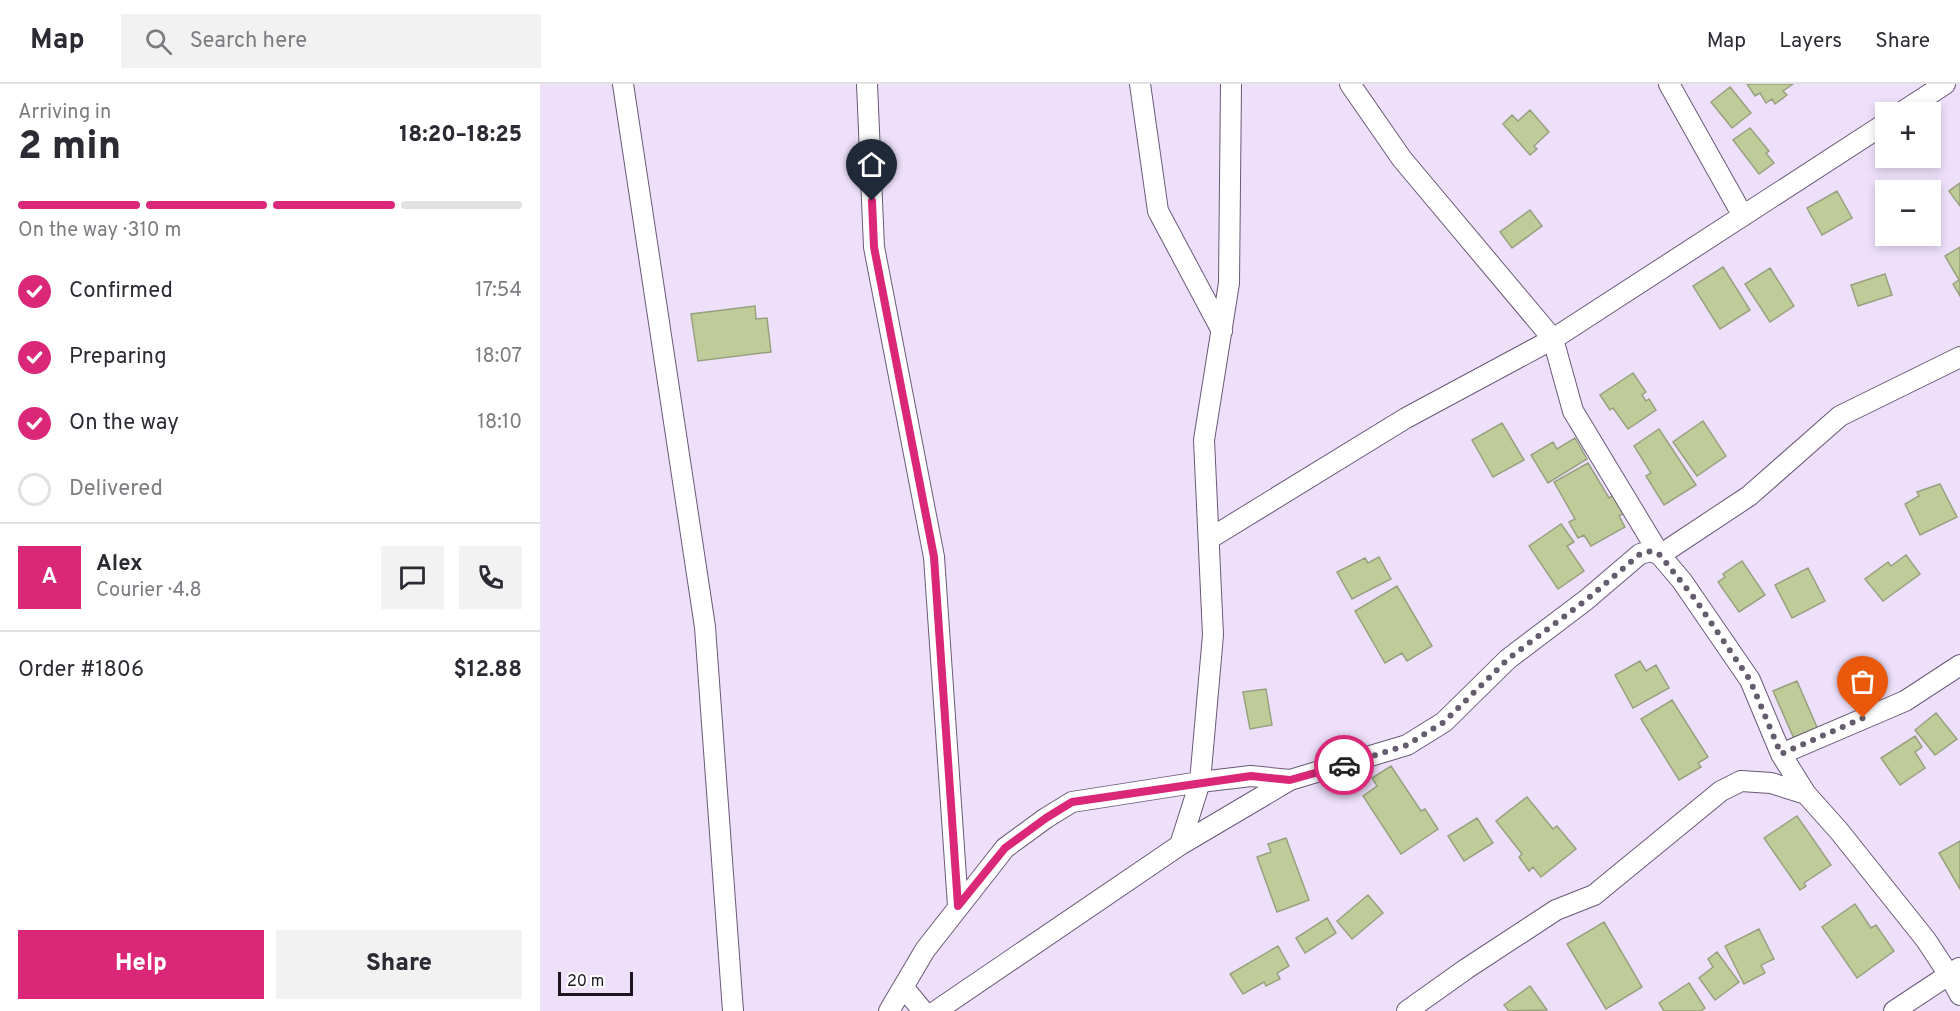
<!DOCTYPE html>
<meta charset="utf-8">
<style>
body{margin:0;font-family:Overpass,sans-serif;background:#f2f2f3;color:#2b2b33;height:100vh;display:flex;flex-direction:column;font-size:22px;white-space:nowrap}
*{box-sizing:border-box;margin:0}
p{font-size:20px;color:#7c7c81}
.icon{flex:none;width:33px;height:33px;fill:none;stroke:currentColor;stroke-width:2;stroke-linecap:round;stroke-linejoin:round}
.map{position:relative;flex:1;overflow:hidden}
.details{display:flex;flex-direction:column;background:#fff;width:540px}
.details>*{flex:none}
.fabs{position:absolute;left:1335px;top:18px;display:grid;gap:12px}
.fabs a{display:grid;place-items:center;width:66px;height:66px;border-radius:0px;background:#fff;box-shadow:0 3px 9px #0003;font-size:30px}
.scale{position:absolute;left:18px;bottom:15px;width:75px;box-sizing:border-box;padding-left:6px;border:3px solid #1b1520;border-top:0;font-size:16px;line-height:21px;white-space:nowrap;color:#1b1520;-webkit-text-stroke:4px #fff;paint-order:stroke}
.pin{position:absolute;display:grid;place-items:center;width:51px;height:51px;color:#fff;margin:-62px -26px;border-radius:50% 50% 50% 0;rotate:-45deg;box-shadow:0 0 6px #0007}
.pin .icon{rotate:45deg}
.courier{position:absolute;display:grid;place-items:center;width:60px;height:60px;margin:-30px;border:4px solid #db2777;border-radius:50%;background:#fff;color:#222;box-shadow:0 2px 8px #0007}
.head em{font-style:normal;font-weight:800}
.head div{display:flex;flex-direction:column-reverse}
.head{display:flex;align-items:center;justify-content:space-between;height:102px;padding:0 18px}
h1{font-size:39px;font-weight:800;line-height:45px}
.bar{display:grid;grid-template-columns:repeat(4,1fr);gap:9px 6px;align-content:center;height:72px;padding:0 18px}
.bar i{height:8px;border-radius:4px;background:#e1e1e2}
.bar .selected{background:#db2777}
.bar p{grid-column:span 4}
.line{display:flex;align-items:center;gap:15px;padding:0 18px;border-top:2px solid #e1e1e2}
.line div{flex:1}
.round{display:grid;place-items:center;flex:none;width:63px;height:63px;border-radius:0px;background:#f2f2f3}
ol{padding:0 18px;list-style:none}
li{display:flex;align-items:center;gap:18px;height:66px}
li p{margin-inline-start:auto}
li .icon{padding:6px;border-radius:50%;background:#db2777;color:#fff;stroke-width:4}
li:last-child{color:#7c7c81}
li i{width:33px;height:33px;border:3px solid #e1e1e2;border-radius:50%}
.button{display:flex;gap:12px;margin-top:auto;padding:12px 18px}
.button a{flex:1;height:69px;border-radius:0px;background:#db2777;color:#fff;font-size:24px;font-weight:800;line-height:69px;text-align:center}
.button a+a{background:#f2f2f3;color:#2b2b33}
header{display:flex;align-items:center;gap:36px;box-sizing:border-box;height:84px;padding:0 30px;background:#fff;border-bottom:2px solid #e1e1e2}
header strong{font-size:28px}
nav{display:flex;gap:33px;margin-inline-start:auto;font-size:21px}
.search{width:420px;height:54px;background:#f2f2f3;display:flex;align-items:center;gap:15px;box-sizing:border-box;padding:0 21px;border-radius:0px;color:#7c7c81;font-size:22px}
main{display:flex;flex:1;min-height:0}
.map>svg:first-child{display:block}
.building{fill:#bfcc99;stroke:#98a17f;stroke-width:1.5}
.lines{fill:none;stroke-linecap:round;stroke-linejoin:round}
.street-casing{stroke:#695976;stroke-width:22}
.street{stroke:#fff;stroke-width:20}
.done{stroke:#655c6d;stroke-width:6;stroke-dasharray:0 10.8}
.route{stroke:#db2777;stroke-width:8}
</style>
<header>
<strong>Map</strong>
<div class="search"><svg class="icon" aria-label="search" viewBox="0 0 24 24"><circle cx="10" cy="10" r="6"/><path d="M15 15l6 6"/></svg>Search here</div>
<nav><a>Map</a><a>Layers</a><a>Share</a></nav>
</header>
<main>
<section class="details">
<div class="head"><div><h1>2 min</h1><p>Arriving in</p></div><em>18:20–18:25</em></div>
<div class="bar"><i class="selected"></i><i class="selected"></i><i class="selected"></i><i></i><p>On the way · 310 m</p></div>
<ol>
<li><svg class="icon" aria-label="check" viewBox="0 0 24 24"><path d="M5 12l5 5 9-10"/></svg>Confirmed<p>17:54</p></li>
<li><svg class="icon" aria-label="check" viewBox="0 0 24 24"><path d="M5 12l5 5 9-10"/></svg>Preparing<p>18:07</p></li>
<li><svg class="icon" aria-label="check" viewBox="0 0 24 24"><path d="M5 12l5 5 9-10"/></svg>On the way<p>18:10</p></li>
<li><i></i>Delivered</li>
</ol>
<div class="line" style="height:108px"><b class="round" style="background:#db2777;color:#fff">A</b><div><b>Alex</b><p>Courier · 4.8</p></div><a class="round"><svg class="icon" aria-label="chat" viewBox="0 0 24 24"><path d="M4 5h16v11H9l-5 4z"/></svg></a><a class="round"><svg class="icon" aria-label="phone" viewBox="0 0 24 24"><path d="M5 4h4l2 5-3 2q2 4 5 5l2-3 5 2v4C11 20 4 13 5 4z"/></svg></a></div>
<div class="line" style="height:78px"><div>Order #1806</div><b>$12.88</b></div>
<div class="button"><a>Help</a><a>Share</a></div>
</section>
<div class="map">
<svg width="1420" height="927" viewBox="0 0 1420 927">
<rect width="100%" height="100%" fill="#eee0fb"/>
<path class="building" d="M1207,0H1253L1243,7L1247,11L1235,20L1232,15L1226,19L1220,9L1215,12Z
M1190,3L1211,29L1192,44L1171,18Z
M990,26L1009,48L994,62L997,65L990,71L963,40L972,31L978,37Z
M1210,44L1229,67L1226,69L1234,79L1219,90L1193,56Z
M1420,99V122L1409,107Z
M1297,107L1312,134L1282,151L1267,124Z
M990,126L1002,142L972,164L960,148Z
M1420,163V212L1413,200L1419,196L1405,172Z
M1183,183L1210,226L1180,245L1153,202Z
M1230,184L1254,222L1230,238L1205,200Z
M1345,190L1352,211L1318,222L1311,201Z
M215,222L216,235L227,234L231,268L158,277L151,230Z
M1093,289L1106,308L1102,311L1106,317L1109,315L1116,326L1088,345L1073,324L1070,326L1060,311Z
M1163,337L1186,372L1157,392L1133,358Z
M962,339L984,376L953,393L932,356Z
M1119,345L1156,401L1124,421L1106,392L1111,389L1094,362Z
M1035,354L1047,375L1008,399L991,371L1013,358L1017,365Z
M1048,379L1069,414L1076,410L1086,428L1079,432L1085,443L1051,462L1044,451L1038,454L1029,438L1035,435L1014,398Z
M1400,400L1417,433L1380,451L1365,420L1379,412L1377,408Z
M1021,440L1034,458L1027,462L1044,487L1018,505L989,462Z
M1366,471L1380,490L1343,517L1325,495L1348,478L1351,482Z
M839,473L851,495L812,515L797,488L825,474L828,479Z
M1202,477L1225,511L1199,528L1178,498L1185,493L1183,490Z
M1268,484L1285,517L1252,534L1235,501Z
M857,502L892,562L867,577L862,569L845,579L815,527Z
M1100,577L1106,587L1116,581L1129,604L1093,624L1075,591Z
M1257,597L1279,648L1256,659L1233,607Z
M726,605L732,641L710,645L703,608Z
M1132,616L1168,673L1158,679L1161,683L1139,696L1101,635Z
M1396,629L1417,655L1395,671L1375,646Z
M1375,652L1382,663L1375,668L1385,684L1360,701L1341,674Z
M851,682L881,727L885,725L898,745L861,770L823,712L837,702L832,694Z
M987,713L1013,745L1017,742L1036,765L1001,793L993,783L989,787L979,773L982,770L956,737Z
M1257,732L1291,781L1264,799L1266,802L1260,806L1224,754Z
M937,734L953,759L924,777L908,752Z
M746,754L769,816L737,828L717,773L731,768L728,760Z
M1420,757V805L1399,769Z
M828,811L843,829L812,855L797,837Z
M1315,820L1331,844L1336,841L1354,867L1317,894L1282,843Z
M787,834L796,849L765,869L756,854Z
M1064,838L1102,903L1066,925L1027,860Z
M1219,845L1234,875L1221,881L1225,889L1204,900L1185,862Z
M738,862L749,882L737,889L740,895L726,902L724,898L703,910L690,890Z
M1177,868L1199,898L1175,916L1159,894L1173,883L1168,875Z
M1149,899L1165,924L1161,927H1124L1119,919Z
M990,902L1007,926L969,927L964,921Z"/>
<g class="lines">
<g class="street-casing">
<path id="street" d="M83,0L165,543L193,927
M327,0L334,163L394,473L418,822
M600,0L618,127L682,247
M1129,0L1203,132
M1362,28L1405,0
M1346,39L1013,255L1033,327L1120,471L1209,412L1300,332L1420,273
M669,455L866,334L1013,255L862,75L810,0
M1241,670L1365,617L1420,581
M640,761L750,696
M364,904L383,927
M349,927L385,866L465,764L506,734L532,718L660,698L711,692L750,696L867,661L904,638L968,575L1046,516L1100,470L1111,467L1120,471L1142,497L1210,596L1241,670L1266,710L1299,747L1386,856L1409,891L1420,911
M396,927L640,761L660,698L673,551L664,356L689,199L691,0
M867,927L926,885L1016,826L1054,811L1181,707L1201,697L1231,699L1266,710
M1354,927L1419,884"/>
</g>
<use href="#street" class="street"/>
</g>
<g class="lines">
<path class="done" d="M804,681L867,661L904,638L968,575L1046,516L1100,470L1111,467L1120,471L1155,515L1210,596L1241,670L1323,634"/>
<path class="route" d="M332,117L334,163L394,473L418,822L465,764L506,734L532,718L711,692L750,696L804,681"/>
</g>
</svg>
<div class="fabs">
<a>+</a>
<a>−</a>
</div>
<div class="scale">20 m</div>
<div class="pin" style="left:1323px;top:634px;background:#ea580c"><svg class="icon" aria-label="bag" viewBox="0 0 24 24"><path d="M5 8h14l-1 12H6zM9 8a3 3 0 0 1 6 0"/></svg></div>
<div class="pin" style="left:332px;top:117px;background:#1f2937"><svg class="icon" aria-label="home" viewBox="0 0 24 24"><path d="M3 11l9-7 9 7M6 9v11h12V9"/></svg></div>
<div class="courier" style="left:804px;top:681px"><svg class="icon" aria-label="car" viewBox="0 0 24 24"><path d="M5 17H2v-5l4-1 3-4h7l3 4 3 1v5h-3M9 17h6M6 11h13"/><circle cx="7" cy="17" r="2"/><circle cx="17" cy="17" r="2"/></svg></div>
</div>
</main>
